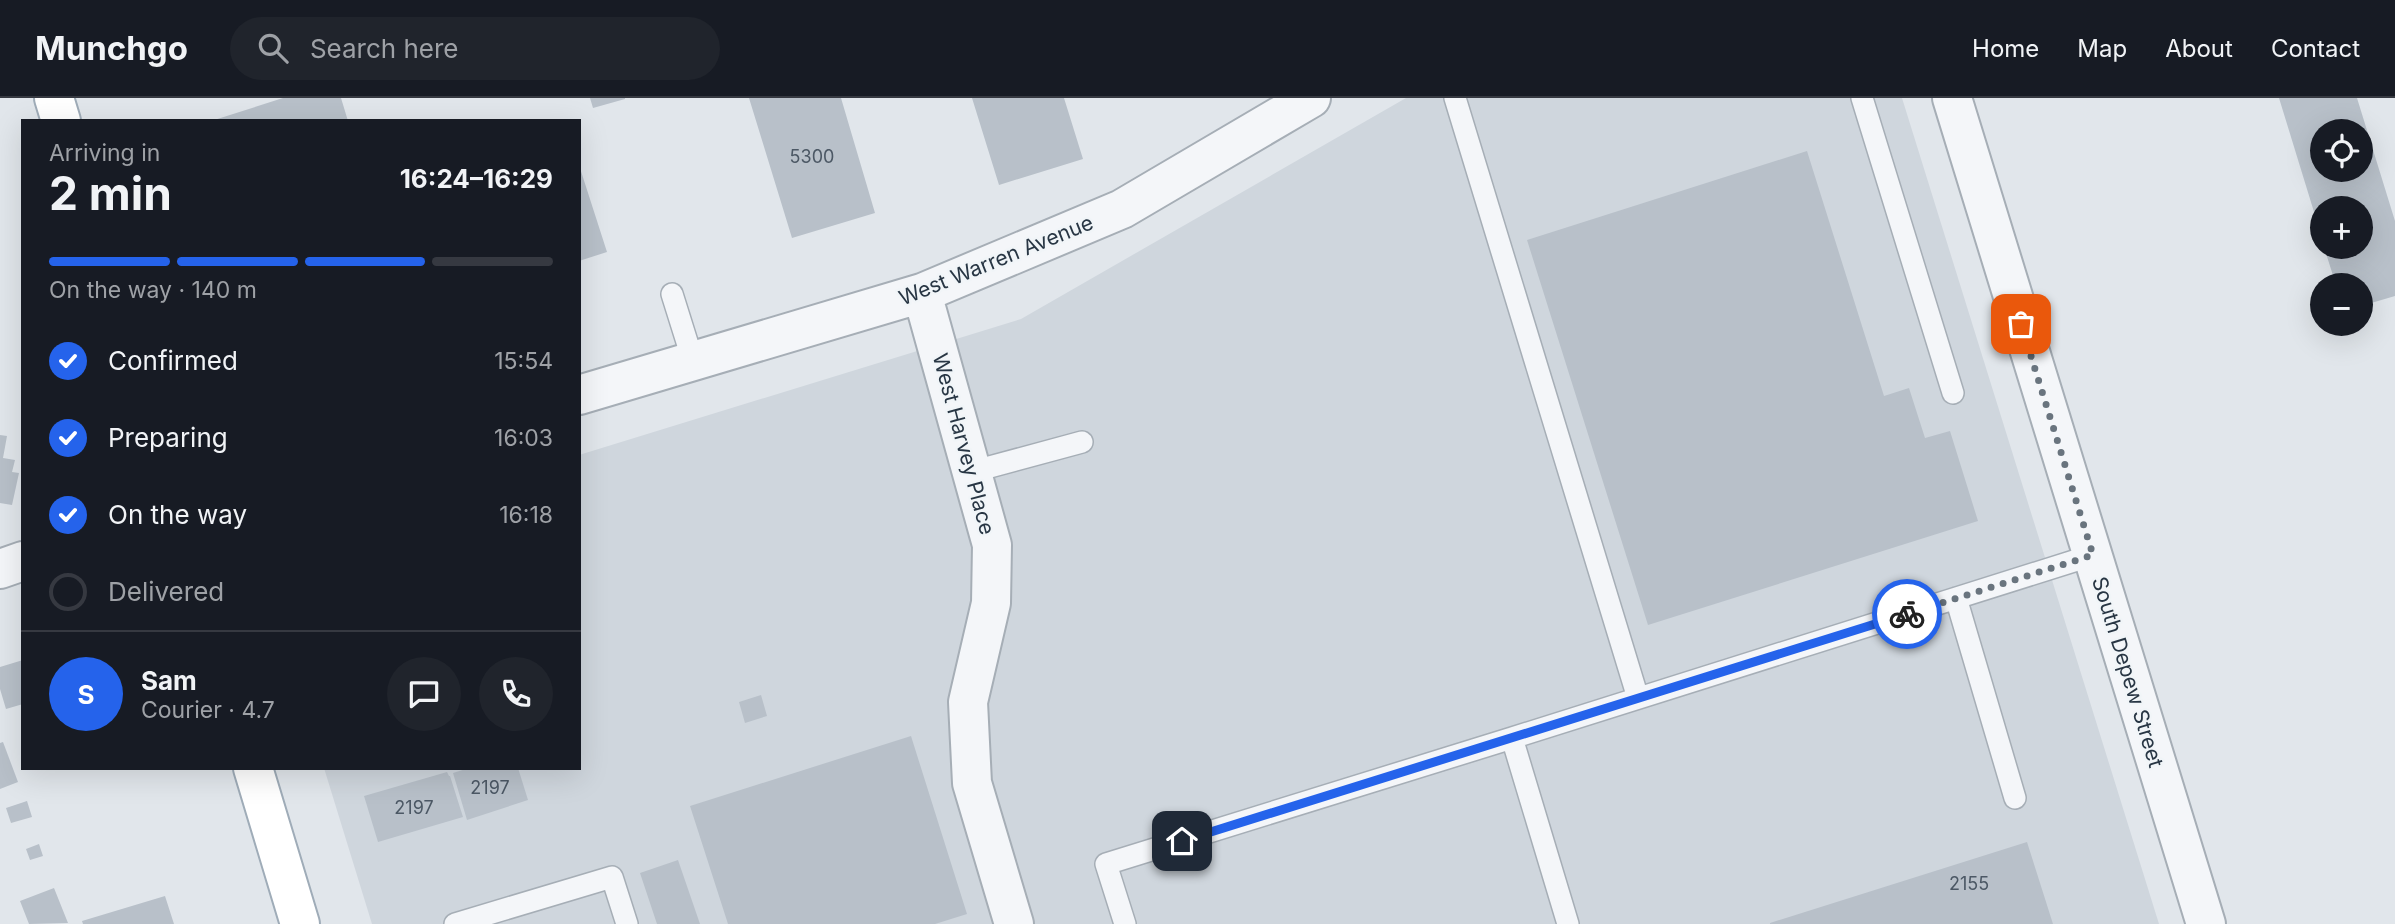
<!DOCTYPE html>
<meta charset="utf-8">
<style>
body{margin:0;font-family:Inter,sans-serif;background:#20242c;color:#f1f3f6;height:100vh;display:flex;flex-direction:column;font-size:26px;white-space:nowrap}
*{box-sizing:border-box;margin:0}
p{font-size:23px;color:#9ea1a6}
.icon{flex:none;width:38px;height:38px;fill:none;stroke:currentColor;stroke-width:2;stroke-linecap:round;stroke-linejoin:round}
.map{position:relative;flex:1;overflow:hidden}
.sheet{position:absolute;left:21px;top:21px;width:560px;height:651px;display:flex;flex-direction:column;background:#171b24;border-radius:0px;box-shadow:0 7px 28px #0002}
.sheet>*{flex:none}
.fabs{position:absolute;left:2310px;top:21px;display:grid;gap:14px}
.fabs a{display:grid;place-items:center;width:63px;height:63px;border-radius:50%;background:#171b24;box-shadow:0 7px 28px #0002;font-size:35px}
.pin{position:absolute;display:grid;place-items:center;width:60px;height:60px;color:#fff;margin:-30px;border-radius:14px;box-shadow:0 4px 10px #0006}
.courier{position:absolute;display:grid;place-items:center;width:70px;height:70px;margin:-35px;border:5px solid #2563eb;border-radius:50%;background:#fff;color:#222;box-shadow:0 2px 9px #0007}
.head em{font-style:normal;font-weight:700}
.head div{display:flex;flex-direction:column-reverse}
.head{display:flex;align-items:center;justify-content:space-between;height:119px;padding:0 28px}
h1{font-size:46px;font-weight:700;line-height:52px}
.bar{display:grid;grid-template-columns:repeat(4,1fr);gap:10px 7px;align-content:center;height:84px;padding:0 28px}
.bar i{height:9px;border-radius:5px;background:#363941}
.bar .on{background:#2563eb}
.bar p{grid-column:span 4}
.line{display:flex;align-items:center;gap:18px;padding:0 28px;border-top:2px solid #363941}
.line div{flex:1}
.round{display:grid;place-items:center;flex:none;width:74px;height:74px;border-radius:37px;background:#20242c}
ol{padding:0 28px;list-style:none}
li{display:flex;align-items:center;gap:21px;height:77px}
li p{margin-inline-start:auto}
li .icon{padding:7px;border-radius:50%;background:#2563eb;color:#fff;stroke-width:4}
li:last-child{color:#9ea1a6}
li i{width:38px;height:38px;border:4px solid #363941;border-radius:50%}
header{display:flex;align-items:center;gap:42px;box-sizing:border-box;height:98px;padding:0 35px;background:#171b24;border-bottom:2px solid #363941}
header strong{font-size:33px}
nav{display:flex;gap:38px;margin-inline-start:auto;font-size:24px}
.search{width:490px;height:63px;background:#20242c;display:flex;align-items:center;gap:18px;box-sizing:border-box;padding:0 24px;border-radius:38px;color:#9ea1a6;font-size:26px}
.map>svg:first-child{display:block}
.built{fill:#cfd6dd}
.building{fill:#b8c0c9;fill-rule:evenodd}
.lines{fill:none;stroke-linecap:round;stroke-linejoin:round}
.lane-casing{stroke:#a6aeb6;stroke-width:24}
.street-casing{stroke:#a6aeb6;stroke-width:42}
.primary-casing{stroke:#9facb8;stroke-width:42}
.lane{stroke:#f4f6f9;stroke-width:21}
.street{stroke:#f4f6f9;stroke-width:38}
.primary{stroke:#fff;stroke-width:38}
.done{stroke:#69747e;stroke-width:7;stroke-dasharray:0 12.6}
.route{stroke:#2563eb;stroke-width:9}
.labels{text-anchor:middle;dominant-baseline:central;stroke-width:5;stroke-linejoin:round;paint-order:stroke}
.number-label{font-size:18px;fill:#4c5865}
.street-label{font-size:21px;fill:#283644;stroke:#f1f5f8}
</style>
<header>
<strong>Munchgo</strong>
<div class="search"><svg class="icon" aria-label="search" viewBox="0 0 24 24"><circle cx="10" cy="10" r="6"/><path d="M15 15l6 6"/></svg>Search here</div>
<nav><a>Home</a><a>Map</a><a>About</a><a>Contact</a></nav>
</header>
<div class="map">
<svg width="2395" height="826" viewBox="0 0 2395 826">
<rect width="100%" height="100%" fill="#e1e6eb"/>
<path class="built" d="M1406,0H1902L2159,826H372L324,670H579V357L1021,221Z"/>
<path class="building" d="M283,0H341L348,23H211Z
M590,0H625V1L593,10Z
M749,0H841L875,115L792,140Z
M972,0H1064L1083,61L999,87Z
M2279,0H2357L2395,123V198L2361,208V187H2336L2324,149H2361V110H2322V140ZM2322,33H2361V72H2322Z
M1807,53L1884,298L1909,290L1925,340L1950,333L1978,423L1648,527L1527,142Z
M579,67L607,154L579,163Z
M0,337L7,338L3,360L15,362L12,374L19,375L12,407L0,405Z
M23,562V606L6,611L0,591V569Z
M761,597L767,618L745,625L739,604Z
M911,638L967,816L935,826H728L690,708Z
M3,644L18,684L0,691V645Z
M469,670H518L528,702L467,722L453,675Z
M447,674L449,678H450L463,719L378,744L364,698Z
M27,703L32,719L11,725L6,710Z
M2027,744L2053,826H1770V825Z
M39,746L43,758L30,762L26,751Z
M678,762L700,826H657L640,775Z
M54,790L68,825L29,826L20,803Z
M165,798L174,826H83L82,823Z"/>
<g class="lines">
<g class="lane-casing">
<path id="lane" d="M1455,0L1638,600
M1862,0L1953,295
M672,196L693,263
M971,374L1082,344
M1956,500L2015,700
M455,826L612,779L627,826
M1125,826L1106,766L1512,640
M1568,826L1512,640L2093,457"/>
</g>
<g class="street-casing">
<path id="street" d="M1952,0L2206,826
M922,195L992,447L991,505L968,604L972,685L1014,826
M579,297L922,195L1122,111L1311,0
M0,471L23,463"/>
</g>
<g class="primary-casing">
<path id="primary" d="M54,0L61,23
M253,670L300,826"/>
</g>
<use href="#lane" class="lane"/>
<use href="#street" class="street"/>
<use href="#primary" class="primary"/>
</g>
<g class="lines">
<path class="done" d="M1907,516L2093,457L2021,226"/>
<path class="route" d="M1182,743L1907,516"/>
</g>
<g class="labels">
<g class="number-label">
<text x="812" y="58">5300</text>
<text x="490" y="689">2197</text>
<text x="414" y="709">2197</text>
<text x="1969" y="785">2155</text>
</g>
<g class="street-label">
<text transform="translate(996 162) rotate(-22)">West Warren Avenue</text>
<text transform="translate(964 346) rotate(75)">West Harvey Place</text>
<text transform="translate(2128 574) rotate(73)">South Depew Street</text>
</g>
</g>
</svg>
<div class="fabs">
<a><svg class="icon" aria-label="locate" viewBox="0 0 24 24"><circle cx="12" cy="12" r="6"/><path d="M12 2v4M12 18v4M2 12h4M18 12h4"/></svg></a>
<a>+</a>
<a>−</a>
</div>
<div class="pin" style="left:2021px;top:226px;background:#ea580c"><svg class="icon" aria-label="bag" viewBox="0 0 24 24"><path d="M5 8h14l-1 12H6zM9 8a3 3 0 0 1 6 0"/></svg></div>
<div class="pin" style="left:1182px;top:743px;background:#1f2937"><svg class="icon" aria-label="home" viewBox="0 0 24 24"><path d="M3 11l9-7 9 7M6 9v11h12V9"/></svg></div>
<div class="courier" style="left:1907px;top:516px"><svg class="icon" aria-label="bike" viewBox="0 0 24 24"><circle cx="6" cy="16" r="4"/><circle cx="18" cy="16" r="4"/><path d="M6 16l4-8h5l3 8M10 8l3 8H6M13 5h3"/></svg></div>
<section class="sheet">
<div class="head"><div><h1>2 min</h1><p>Arriving in</p></div><em>16:24–16:29</em></div>
<div class="bar"><i class="on"></i><i class="on"></i><i class="on"></i><i></i><p>On the way · 140 m</p></div>
<ol>
<li><svg class="icon" aria-label="check" viewBox="0 0 24 24"><path d="M5 12l5 5 9-10"/></svg>Confirmed<p>15:54</p></li>
<li><svg class="icon" aria-label="check" viewBox="0 0 24 24"><path d="M5 12l5 5 9-10"/></svg>Preparing<p>16:03</p></li>
<li><svg class="icon" aria-label="check" viewBox="0 0 24 24"><path d="M5 12l5 5 9-10"/></svg>On the way<p>16:18</p></li>
<li><i></i>Delivered</li>
</ol>
<div class="line" style="height:126px"><b class="round" style="background:#2563eb;color:#fff">S</b><div><b>Sam</b><p>Courier · 4.7</p></div><a class="round"><svg class="icon" aria-label="chat" viewBox="0 0 24 24"><path d="M4 5h16v11H9l-5 4z"/></svg></a><a class="round"><svg class="icon" aria-label="phone" viewBox="0 0 24 24"><path d="M5 4h4l2 5-3 2q2 4 5 5l2-3 5 2v4C11 20 4 13 5 4z"/></svg></a></div>
</section>
</div>
